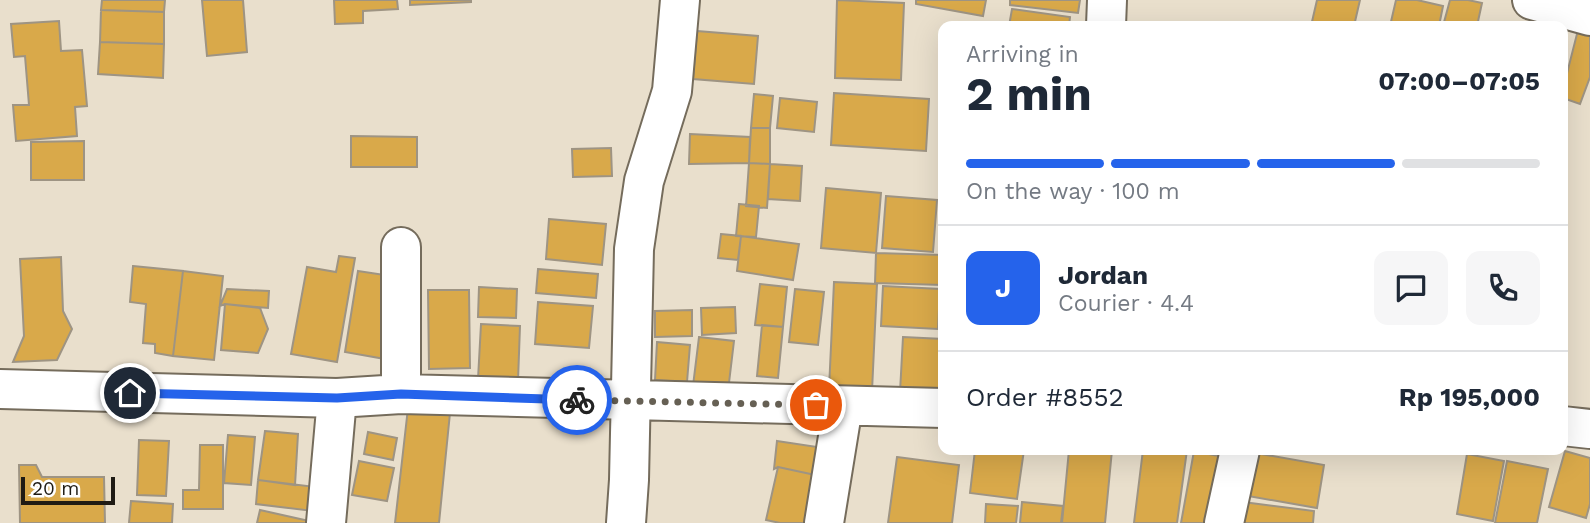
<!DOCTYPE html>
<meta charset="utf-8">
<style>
body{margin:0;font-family:"Work Sans",sans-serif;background:#f6f6f7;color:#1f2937;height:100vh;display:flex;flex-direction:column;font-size:26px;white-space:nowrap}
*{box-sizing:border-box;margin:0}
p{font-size:23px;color:#747a83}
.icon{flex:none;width:38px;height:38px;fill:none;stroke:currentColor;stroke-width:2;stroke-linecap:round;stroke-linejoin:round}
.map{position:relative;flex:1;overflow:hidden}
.side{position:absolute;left:938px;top:21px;width:630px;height:434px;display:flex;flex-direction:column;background:#fff;border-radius:14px;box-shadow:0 7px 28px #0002}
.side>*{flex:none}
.scale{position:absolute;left:21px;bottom:18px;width:94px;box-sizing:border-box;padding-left:7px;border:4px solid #1f1b14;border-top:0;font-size:19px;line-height:24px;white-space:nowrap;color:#1f1b14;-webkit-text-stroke:5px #fff;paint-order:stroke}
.pin{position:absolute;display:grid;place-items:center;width:60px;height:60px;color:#fff;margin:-30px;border:4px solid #fff;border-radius:50%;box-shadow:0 2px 7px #0007}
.courier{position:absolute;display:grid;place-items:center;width:70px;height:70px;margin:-35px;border:5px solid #2563eb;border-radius:50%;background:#fff;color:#222;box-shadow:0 2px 9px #0007}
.head em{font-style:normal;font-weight:700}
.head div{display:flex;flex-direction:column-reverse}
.head{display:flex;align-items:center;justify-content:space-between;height:119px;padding:0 28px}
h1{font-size:46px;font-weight:700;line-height:52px}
.bar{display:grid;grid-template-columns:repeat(4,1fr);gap:10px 7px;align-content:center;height:84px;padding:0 28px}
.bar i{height:9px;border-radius:5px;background:#e0e1e3}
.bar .active{background:#2563eb}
.bar p{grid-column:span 4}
.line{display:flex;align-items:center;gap:18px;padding:0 28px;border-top:2px solid #e0e1e3}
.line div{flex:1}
.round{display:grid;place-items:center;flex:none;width:74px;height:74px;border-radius:14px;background:#f6f6f7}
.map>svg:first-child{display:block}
.building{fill:#d9a94a;stroke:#9e9483;stroke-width:2}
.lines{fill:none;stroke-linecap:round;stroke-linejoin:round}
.minor-casing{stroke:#756c5c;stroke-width:42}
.minor{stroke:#fff;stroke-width:38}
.done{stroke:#666054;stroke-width:7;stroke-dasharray:0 12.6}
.route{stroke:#2563eb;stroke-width:9}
</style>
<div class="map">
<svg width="1590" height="523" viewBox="0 0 1590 523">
<rect width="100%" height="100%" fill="#e9dfcc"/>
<path class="building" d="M102,0H165L164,12L101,10Z
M202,0H243L247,52L207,56Z
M334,0H397L398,9L363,11V23L335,24Z
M410,0H471V2L410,5Z
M837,0L904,3L901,80L835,78Z
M916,0H986L983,16L916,4Z
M1010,0H1080L1078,13L1010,5Z
M1317,0H1360L1354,26H1311Z
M1396,0H1417L1443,6L1439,26H1390Z
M1450,0H1468L1482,3L1477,26H1443Z
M1012,9L1070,17L1069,26H1009Z
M101,10L164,12V44L100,42Z
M59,21L61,51L82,50L87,106L75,107L77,136L16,141L13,105H29L25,56L14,57L11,24Z
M1579,26L1590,30V77L1580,104L1563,98V89Z
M697,31L758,36L754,84L693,79Z
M100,42L164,44L163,78L98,74Z
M834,93L929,99L926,151L831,145Z
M754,94L773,96L770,128H751Z
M780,98L817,102L814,132L777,128Z
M751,128H770V164L749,163Z
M690,134L750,137L749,163L689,164Z
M351,136L417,137V167H351Z
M84,141V180H31V142Z
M611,148L612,176L573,177L572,149Z
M749,163L770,164L767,208L746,206Z
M770,164L802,166L800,201L768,199Z
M826,188L881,193L876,253L821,248Z
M886,196L937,200L933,252L882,248Z
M739,204L759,206L756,237L736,236Z
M549,219L606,224L602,265L546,259Z
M721,234L741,236L738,260L718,258Z
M741,236L799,244L793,280L737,271Z
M876,253L943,255V285L875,283Z
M339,256L355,258L337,362L291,354L307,267L336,272Z
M61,257L63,311L72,329L57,360L13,362L24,336L20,259Z
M133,266L183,271L173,356L155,353V344L143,343L146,304L130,302Z
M538,269L598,274L596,298L536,293Z
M183,271L223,276L214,360L173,356Z
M358,271L398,277L385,359L345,352Z
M834,282L877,284L872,391L829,389Z
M760,284L787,287L783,327L755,325Z
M883,286L940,289L938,329L881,326Z
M479,287L517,289L516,318L478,317Z
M227,289L269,291L268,308L225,304L220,306Z
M795,289L824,292L818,345L789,342Z
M428,290H469L470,368L429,369Z
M538,302L593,306L589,348L535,344Z
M225,304L260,308L268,329L258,353L221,350Z
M735,307L736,333L702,335L701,308Z
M692,310V336L655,337V311Z
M481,324L520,326L518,381L478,379Z
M762,325L783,327L778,378L757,376Z
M699,337L734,341L728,391L693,386Z
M903,337L943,339V395L900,392Z
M657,342L690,345L687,382L655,380Z
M408,408L450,413L439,523H395Z
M265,431L298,434L295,485L258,480Z
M368,432L397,438L393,460L364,454Z
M228,435L255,437L251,485L224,483Z
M139,440L169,441L166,496L137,495Z
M777,441L824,448L820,476L778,467L774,469Z
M200,445H223V509H183V490H199Z
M975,450H1024L1017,499L970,493Z
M1069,450H1112L1105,523H1062Z
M1143,450H1187L1177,523H1134Z
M1194,451L1228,458L1217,523H1181Z
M1565,451L1590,458V504L1586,518L1549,507Z
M1255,453L1324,465L1317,508L1248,496Z
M1467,454L1504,461L1493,521L1457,514Z
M897,457L959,465L952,523H888Z
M359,461L394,468L387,501L352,495Z
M1507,461L1548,469L1537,523H1495Z
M19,465H36L42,477H104L105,523H20Z
M778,467L820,476L809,523H780L766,520Z
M258,480L324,488L321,512L256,504Z
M131,501L173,504L172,523H129Z
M1022,502L1063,506L1061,523H1020Z
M1243,502L1314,511L1313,523H1240Z
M986,504L1018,506L1016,523H985Z
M260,510L318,523H257Z"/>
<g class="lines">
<g class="minor-casing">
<path id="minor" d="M1532,0L1590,16
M1106,26L1107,0
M0,389L337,398L401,394L943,408
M401,394V247
M1563,426L1590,429
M326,523L337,398
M626,523L629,480L634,249L644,181L672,91L680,0
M824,523L843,406
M1224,523L1240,450"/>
</g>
<use href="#minor" class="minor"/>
</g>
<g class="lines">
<path class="done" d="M577,400L816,405"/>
<path class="route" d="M130,393L337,398L401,394L577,400"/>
</g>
</svg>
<div class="scale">20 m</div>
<div class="pin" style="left:816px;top:405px;background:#ea580c"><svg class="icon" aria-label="bag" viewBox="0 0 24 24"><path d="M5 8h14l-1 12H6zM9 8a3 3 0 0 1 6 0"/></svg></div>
<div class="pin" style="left:130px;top:393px;background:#1f2937"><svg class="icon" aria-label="home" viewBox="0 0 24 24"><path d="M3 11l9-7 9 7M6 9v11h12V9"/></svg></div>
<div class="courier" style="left:577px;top:400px"><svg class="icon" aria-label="bike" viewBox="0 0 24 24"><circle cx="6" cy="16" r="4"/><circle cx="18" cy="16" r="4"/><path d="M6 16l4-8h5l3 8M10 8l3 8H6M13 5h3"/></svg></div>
<section class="side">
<div class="head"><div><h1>2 min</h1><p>Arriving in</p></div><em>07:00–07:05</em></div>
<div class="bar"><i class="active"></i><i class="active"></i><i class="active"></i><i></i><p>On the way · 100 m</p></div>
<div class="line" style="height:126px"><b class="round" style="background:#2563eb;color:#fff">J</b><div><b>Jordan</b><p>Courier · 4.4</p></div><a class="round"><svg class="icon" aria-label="chat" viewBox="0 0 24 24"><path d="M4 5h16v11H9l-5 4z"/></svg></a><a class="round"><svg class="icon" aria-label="phone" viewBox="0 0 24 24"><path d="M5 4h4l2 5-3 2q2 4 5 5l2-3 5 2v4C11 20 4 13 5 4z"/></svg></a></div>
<div class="line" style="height:91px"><div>Order #8552</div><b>Rp 195,000</b></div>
</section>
</div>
